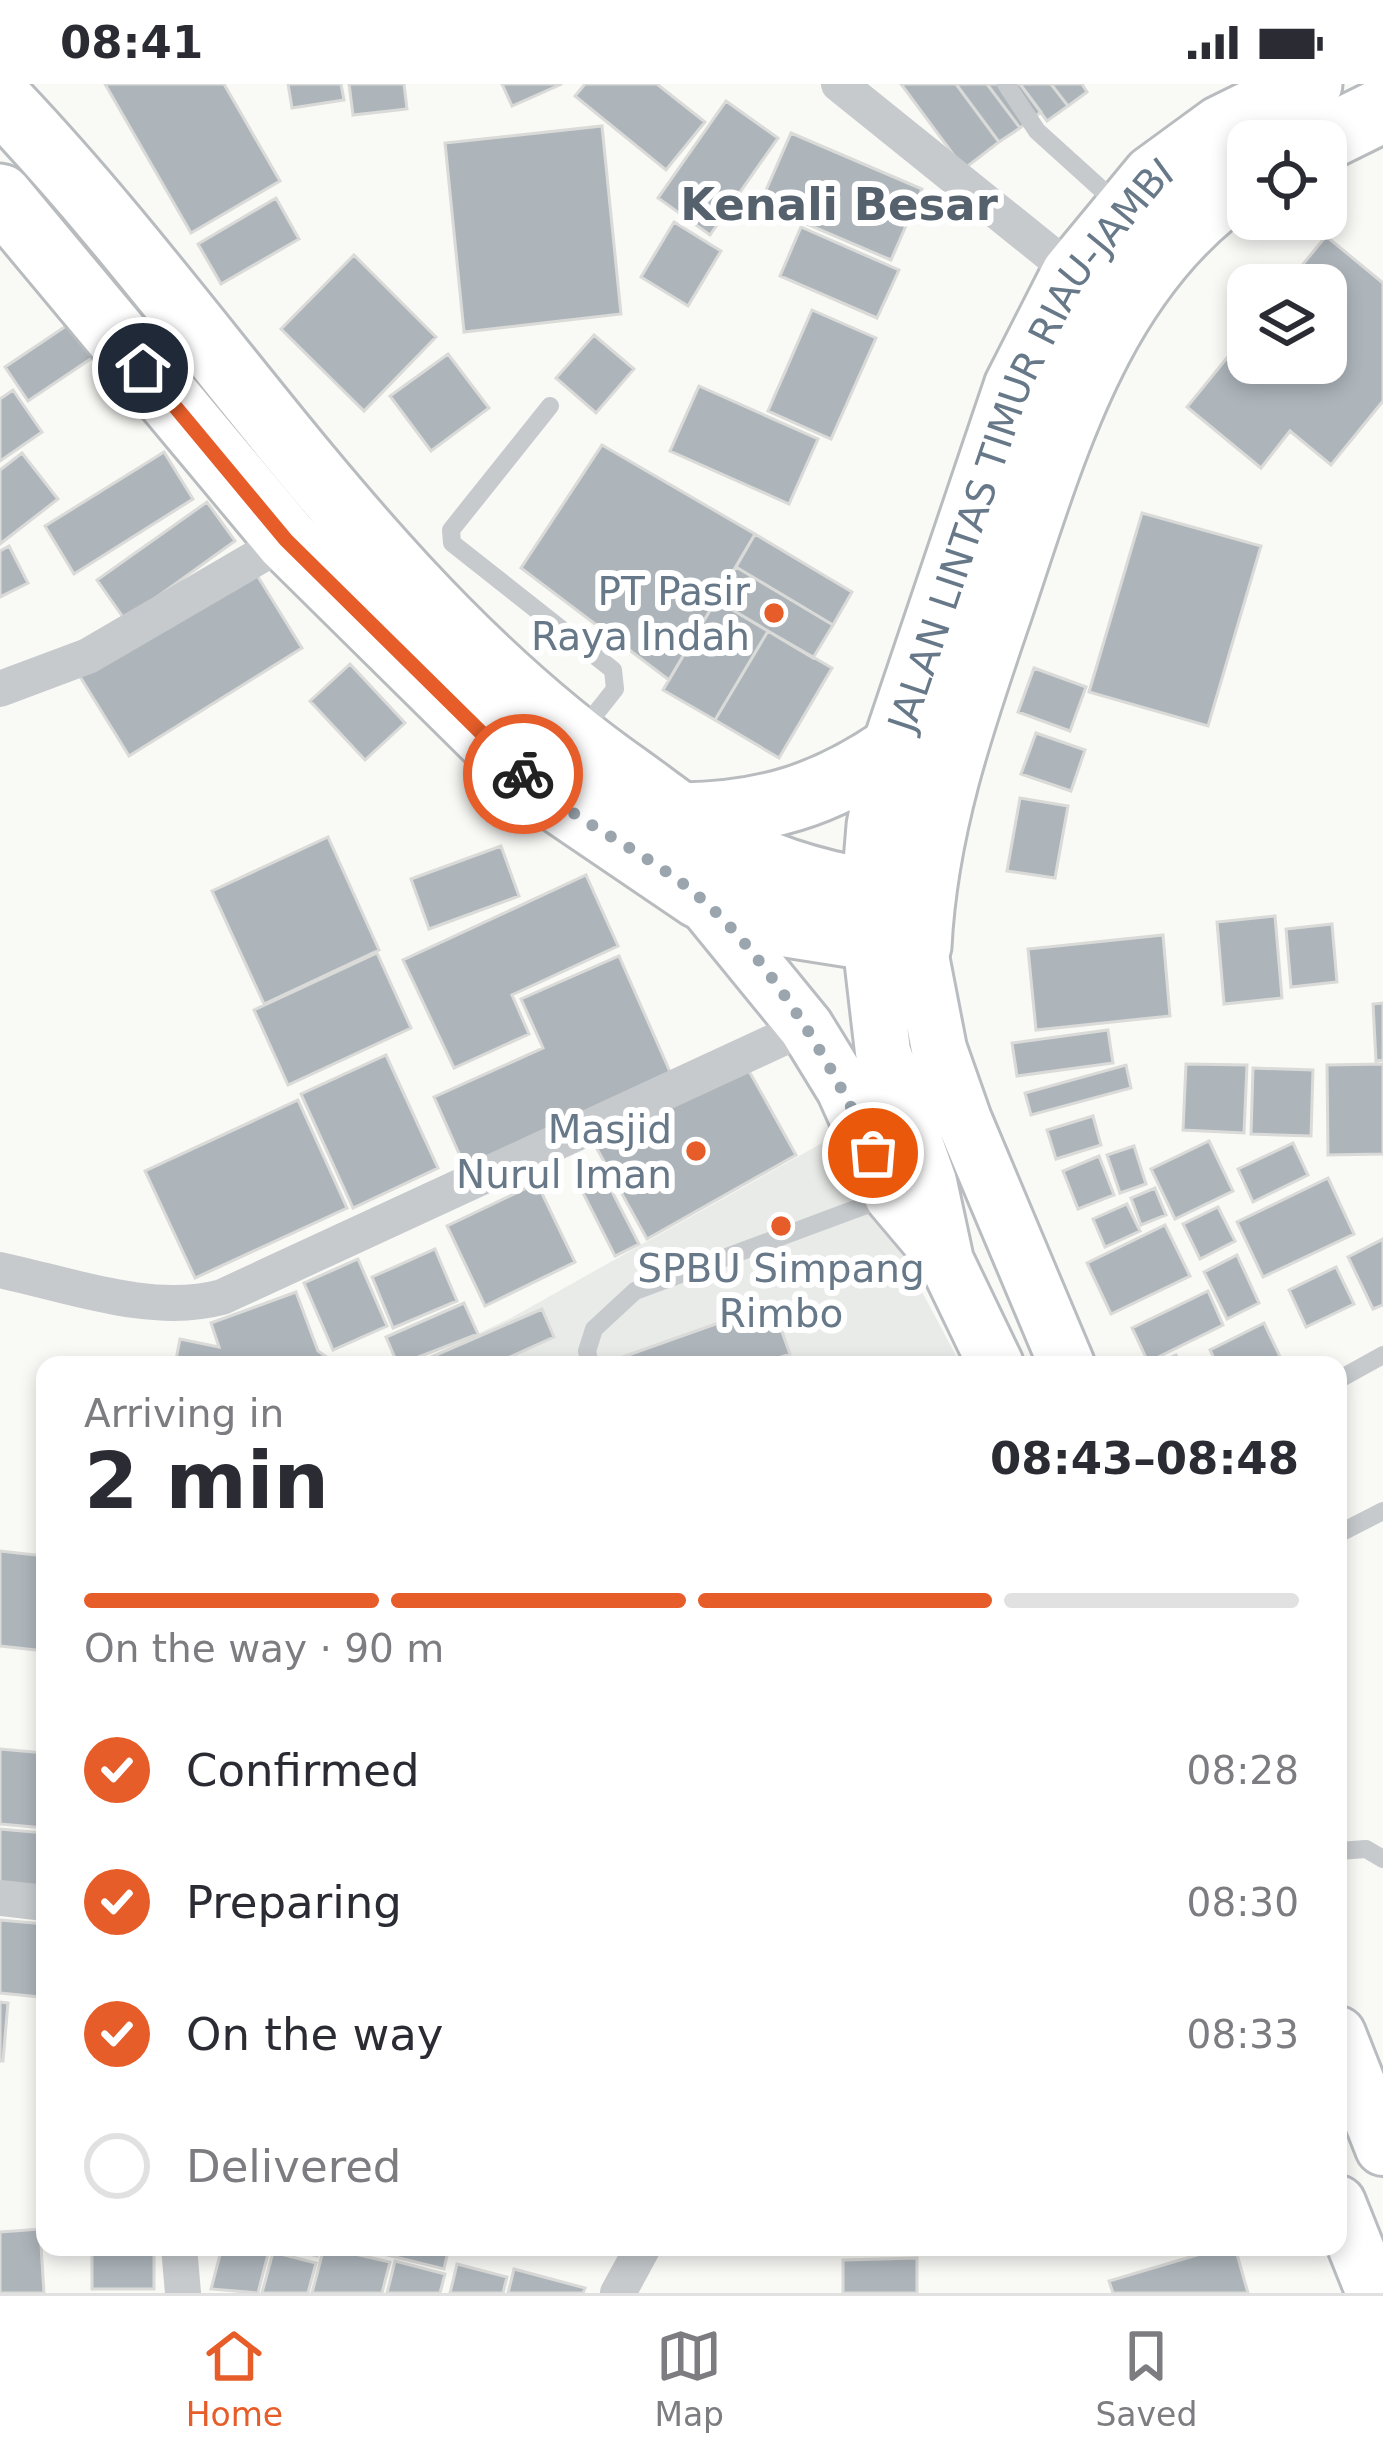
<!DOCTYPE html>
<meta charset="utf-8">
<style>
body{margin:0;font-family:"DejaVu Sans",sans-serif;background:#f7f7f7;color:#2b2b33;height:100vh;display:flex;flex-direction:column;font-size:45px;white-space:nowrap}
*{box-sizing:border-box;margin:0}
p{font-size:39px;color:#7c7c81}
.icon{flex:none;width:66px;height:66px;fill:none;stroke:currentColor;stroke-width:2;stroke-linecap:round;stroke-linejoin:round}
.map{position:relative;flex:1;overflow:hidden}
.panel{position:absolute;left:36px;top:1272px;width:1311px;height:900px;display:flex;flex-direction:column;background:#fff;border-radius:24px;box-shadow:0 6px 18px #0003}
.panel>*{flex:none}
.controls{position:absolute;left:1227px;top:36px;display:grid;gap:24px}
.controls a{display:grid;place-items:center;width:120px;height:120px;border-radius:24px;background:#fff;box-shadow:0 6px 18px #0003;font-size:60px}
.pin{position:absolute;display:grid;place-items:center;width:102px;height:102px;color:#fff;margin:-51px;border:6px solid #fff;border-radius:50%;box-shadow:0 3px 12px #0007}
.courier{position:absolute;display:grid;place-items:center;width:120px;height:120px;margin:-60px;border:9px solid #e65d29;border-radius:50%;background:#fff;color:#222;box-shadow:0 3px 15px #0007}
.summary em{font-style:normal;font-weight:700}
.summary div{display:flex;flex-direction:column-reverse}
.summary{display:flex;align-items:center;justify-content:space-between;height:204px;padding:0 48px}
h1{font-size:78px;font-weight:700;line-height:90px}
.bar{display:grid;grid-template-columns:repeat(4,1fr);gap:18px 12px;align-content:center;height:144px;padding:0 48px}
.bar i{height:15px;border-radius:9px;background:#e1e1e2}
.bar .active{background:#e65d29}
.bar p{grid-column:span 4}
ol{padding:0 48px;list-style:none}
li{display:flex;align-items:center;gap:36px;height:132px}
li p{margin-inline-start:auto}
li .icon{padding:12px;border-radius:50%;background:#e65d29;color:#fff;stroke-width:4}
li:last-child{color:#7c7c81}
li i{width:66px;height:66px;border:6px solid #e1e1e2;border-radius:50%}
.status{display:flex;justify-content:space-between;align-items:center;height:84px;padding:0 60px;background:#fff;direction:ltr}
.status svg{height:33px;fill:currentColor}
.tab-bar{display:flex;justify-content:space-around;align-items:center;height:168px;border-top:3px solid #e1e1e2;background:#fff;font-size:33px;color:#7c7c81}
.tab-bar a{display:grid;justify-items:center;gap:6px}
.tab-bar .active{color:#e65d29}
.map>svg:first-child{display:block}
.built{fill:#e9ebe9}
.building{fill:#adb5bb;stroke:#dadbd8;stroke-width:3}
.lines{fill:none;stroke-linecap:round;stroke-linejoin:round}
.primary-casing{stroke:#b9bdc1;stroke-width:60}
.highway-casing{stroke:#b9bcbf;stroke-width:69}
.lane{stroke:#c6cacd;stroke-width:18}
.street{stroke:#c6cacd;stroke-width:36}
.primary{stroke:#fff;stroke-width:54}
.highway{stroke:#fff;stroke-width:63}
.done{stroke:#9aa5ae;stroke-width:12;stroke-dasharray:0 21.6}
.route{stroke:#e65d29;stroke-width:15}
.poi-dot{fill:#e65d29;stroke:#fff;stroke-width:4.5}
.labels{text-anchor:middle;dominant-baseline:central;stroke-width:12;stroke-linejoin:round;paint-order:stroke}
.street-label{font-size:39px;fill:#677888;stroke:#fff}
.poi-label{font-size:39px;fill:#677888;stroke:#fff;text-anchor:end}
.quarter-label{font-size:45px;font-weight:bold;fill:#55616c;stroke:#fff}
</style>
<div class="status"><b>08:41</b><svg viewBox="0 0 49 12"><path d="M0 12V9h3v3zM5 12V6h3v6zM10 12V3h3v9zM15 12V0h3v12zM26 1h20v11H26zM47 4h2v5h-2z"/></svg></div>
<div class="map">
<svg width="1383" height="2209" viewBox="0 0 1383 2209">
<rect width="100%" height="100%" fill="#f9f9f6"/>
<path class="built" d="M838,1050L961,1281H411L511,1234Z"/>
<path class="building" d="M105,0H224L280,97L191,149Z
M288,0H341L344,16L292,24Z
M349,0H404L407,25L353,31Z
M502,0H562L512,22Z
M585,0H657L705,38L666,86L575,12Z
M901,0H956L999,58L964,85Z
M956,0H987L1020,44L999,58Z
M987,0H1020L1041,28L1020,44Z
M1020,0H1051L1068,22L1047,37Z
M1051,0H1082L1087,8L1068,22Z
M726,17L778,54L710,151L658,114Z
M602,42L621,230L464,248L445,59Z
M791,49L922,105L891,176L760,120Z
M276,114L299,155L221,200L198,160Z
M674,138L721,167L688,222L641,193Z
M801,143L899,186L877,234L780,192Z
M1326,152L1383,199V317L1331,381L1290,347L1261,384L1187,323L1248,248V279H1326V201H1286Z
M354,171L436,253L364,327L281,245Z
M812,226L876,254L831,355L768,327Z
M69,240L92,274L28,317L5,283Z
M594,251L634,285L596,329L556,294Z
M448,270L489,324L431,367L390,312Z
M699,302L818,355L789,420L670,367Z
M13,306L42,348L0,377V315Z
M602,361L755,450L669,596L521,484Z
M164,368L193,415L74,490L45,442Z
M22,369L58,415L0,460V386Z
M207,418L235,457L125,536L97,496Z
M1142,429L1261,462L1208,642L1089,608Z
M755,450L852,508L833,541L736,483Z
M9,462L28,499L0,513V467Z
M252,483L302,564L129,672L79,591Z
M736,483L833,541L813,574L716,516Z
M716,516L768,547L715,636L663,606Z
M768,547L832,584L779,674L715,636Z
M350,580L405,639L365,676L310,617Z
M1034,584L1086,603L1070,647L1018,628Z
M1036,649L1085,666L1071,707L1021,690Z
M1020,714L1068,722L1055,794L1007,787Z
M328,753L379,866L264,920L212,807Z
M501,762L519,812L429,845L411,795Z
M586,791L618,862L512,911L529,950L454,984L403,876Z
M1275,832L1282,914L1224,920L1217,838Z
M1332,840L1337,898L1291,903L1286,845Z
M1163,851L1170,932L1036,946L1028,865Z
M377,869L411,944L288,1001L254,926Z
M619,872L671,990L465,1083L434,1013L543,964L521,915Z
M1383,919V976L1376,977L1373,920Z
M1108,946L1113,979L1017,992L1012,959Z
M386,971L438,1084L353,1124L301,1010Z
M744,978L796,1071L647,1155L596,1063Z
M1186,980L1247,981L1244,1049L1183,1046Z
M1383,980V1070L1328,1071L1327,981Z
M1126,981L1131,1004L1031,1031L1025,1009Z
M1253,984L1313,986L1311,1052L1251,1050Z
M298,1016L347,1124L195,1194L145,1087Z
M1093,1032L1101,1061L1056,1075L1047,1046Z
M1209,1057L1233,1107L1175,1135L1151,1085Z
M1293,1059L1308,1091L1253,1118L1238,1085Z
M1134,1062L1146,1100L1120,1109L1107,1071Z
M1099,1072L1114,1111L1078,1125L1063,1087Z
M603,1090L639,1160L615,1172L580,1103Z
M1328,1094L1354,1150L1263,1193L1237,1138Z
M537,1099L575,1178L485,1222L447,1142Z
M1155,1104L1166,1131L1141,1141L1131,1114Z
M1127,1120L1140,1147L1105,1163L1093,1135Z
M1218,1123L1235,1157L1200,1175L1183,1140Z
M1165,1141L1190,1192L1111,1230L1087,1179Z
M1383,1155V1221L1373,1225L1348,1173Z
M435,1165L457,1217L393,1244L372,1193Z
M1237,1171L1259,1219L1227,1235L1204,1188Z
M358,1175L387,1242L333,1266L304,1199Z
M1336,1183L1354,1220L1306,1243L1289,1206Z
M1208,1207L1223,1241L1148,1278L1132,1244Z
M296,1208L318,1267L338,1281H175L180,1255L219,1263L211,1239Z
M464,1219L478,1250L398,1281L386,1253Z
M772,1220L790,1270L759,1281H600Z
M542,1225L554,1253L492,1281H413Z
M1264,1239L1284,1281H1217L1210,1266Z
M1176,1271L1181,1281H1154Z
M0,1467L45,1472V1567L0,1562Z
M0,1665L45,1669V1744L0,1740Z
M0,1745L45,1749V1809L0,1805Z
M0,1836L45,1840L40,1913L0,1909Z
M0,1918L8,1919L3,1977H0Z
M40,2145L44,2209H0V2148Z
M92,2163H154V2205H92Z
M222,2163L269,2166L258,2209L211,2205Z
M283,2163H320L317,2172Z
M324,2163L390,2178L382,2209H312Z
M385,2163H449L444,2185L383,2170Z
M1224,2163H1235L1248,2209H1113L1109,2197Z
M273,2168L316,2179L308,2209H262Z
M917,2174V2209H843V2176Z
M395,2177L445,2190L440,2209H387Z
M457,2180L507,2193L503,2209H450Z
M514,2185L585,2204L583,2209H508Z"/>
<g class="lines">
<g class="primary-casing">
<path id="primary" d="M699,812L806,943L844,1005L892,1112L941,1170
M870,856L883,968L929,1098L946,1177L996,1281
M919,862L939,965L964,1036L1067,1281
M1338,1950L1383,2064
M1338,2119L1374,2209"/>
</g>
<g class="highway-casing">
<g id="highway">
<path d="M0,15C215,240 371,514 631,695C667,721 705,752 745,770C800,796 861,808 921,814"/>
<path d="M1320,57L1383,26"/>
<path d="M0,112L287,456L534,700L699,812L755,836L919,862C925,744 962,638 1000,527C1053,370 1100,189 1248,94"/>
<path d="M682,731C764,730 826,711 894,664"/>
<path id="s1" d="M870,852L879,742L894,664L1016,303L1073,191L1154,93L1221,44L1310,0"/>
</g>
</g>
<path class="lane" d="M1006,0L1037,47L1121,123
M550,322L451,446L452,459L613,586L615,605L581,648
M590,1281L587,1267L594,1245L635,1207L885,1114
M1338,1296L1383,1271
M1338,1450L1383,1427
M1338,1767L1366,1765L1383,1775"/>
<path class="street" d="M839,0L1085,198
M0,605L88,572L287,456
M0,1186C70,1201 152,1232 222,1213L806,943
M0,1814L45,1819
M179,2163L183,2209
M618,2209L643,2163"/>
<use href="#primary" class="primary"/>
<use href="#highway" class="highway"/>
</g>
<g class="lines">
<path class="done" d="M523,690C574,738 644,766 697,811C769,872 835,984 873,1069"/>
<path class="route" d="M143,284L286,456L523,690"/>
</g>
<g class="poi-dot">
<circle cx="774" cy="529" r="12"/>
<circle cx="696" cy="1067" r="12"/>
<circle cx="781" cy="1142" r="12"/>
</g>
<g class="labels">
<g class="street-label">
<text stroke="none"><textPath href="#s1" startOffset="525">JALAN LINTAS TIMUR RIAU-JAMBI</textPath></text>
</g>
<g class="poi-label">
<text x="750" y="507">PT Pasir<tspan x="750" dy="45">Raya Indah</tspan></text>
<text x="672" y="1045">Masjid<tspan x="672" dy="45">Nurul Iman</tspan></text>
<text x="781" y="1184" text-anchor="middle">SPBU Simpang<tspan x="781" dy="45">Rimbo</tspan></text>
</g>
<g class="quarter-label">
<text x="839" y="120">Kenali Besar</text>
</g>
</g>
</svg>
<div class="controls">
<a><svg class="icon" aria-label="locate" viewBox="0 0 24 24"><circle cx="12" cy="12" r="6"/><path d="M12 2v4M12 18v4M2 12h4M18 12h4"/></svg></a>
<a><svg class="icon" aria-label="layers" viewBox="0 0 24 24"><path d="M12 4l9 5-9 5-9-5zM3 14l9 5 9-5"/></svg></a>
</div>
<div class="pin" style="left:873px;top:1069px;background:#ea580c"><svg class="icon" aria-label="bag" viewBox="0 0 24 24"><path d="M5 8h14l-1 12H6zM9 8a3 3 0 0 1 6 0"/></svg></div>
<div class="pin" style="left:143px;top:284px;background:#1f2937"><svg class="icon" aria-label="home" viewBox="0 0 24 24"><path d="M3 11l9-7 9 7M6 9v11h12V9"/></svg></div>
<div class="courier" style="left:523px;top:690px"><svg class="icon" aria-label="bike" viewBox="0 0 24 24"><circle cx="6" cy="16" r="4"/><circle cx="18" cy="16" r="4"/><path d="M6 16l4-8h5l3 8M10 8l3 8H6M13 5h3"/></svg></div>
<section class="panel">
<div class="summary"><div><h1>2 min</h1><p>Arriving in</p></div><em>08:43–08:48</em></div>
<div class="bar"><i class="active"></i><i class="active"></i><i class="active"></i><i></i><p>On the way · 90 m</p></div>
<ol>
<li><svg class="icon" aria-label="check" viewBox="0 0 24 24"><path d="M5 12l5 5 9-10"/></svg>Confirmed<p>08:28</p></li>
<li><svg class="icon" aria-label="check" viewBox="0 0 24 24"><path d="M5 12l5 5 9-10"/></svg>Preparing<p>08:30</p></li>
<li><svg class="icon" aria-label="check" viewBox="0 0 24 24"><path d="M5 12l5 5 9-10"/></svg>On the way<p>08:33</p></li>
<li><i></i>Delivered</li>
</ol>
</section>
</div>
<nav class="tab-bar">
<a class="active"><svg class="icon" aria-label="home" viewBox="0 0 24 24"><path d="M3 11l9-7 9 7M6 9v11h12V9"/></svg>Home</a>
<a><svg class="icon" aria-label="map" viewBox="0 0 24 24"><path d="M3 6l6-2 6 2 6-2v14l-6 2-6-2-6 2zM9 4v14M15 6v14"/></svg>Map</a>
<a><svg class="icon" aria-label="saved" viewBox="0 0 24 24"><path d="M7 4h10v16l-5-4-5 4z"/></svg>Saved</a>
</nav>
